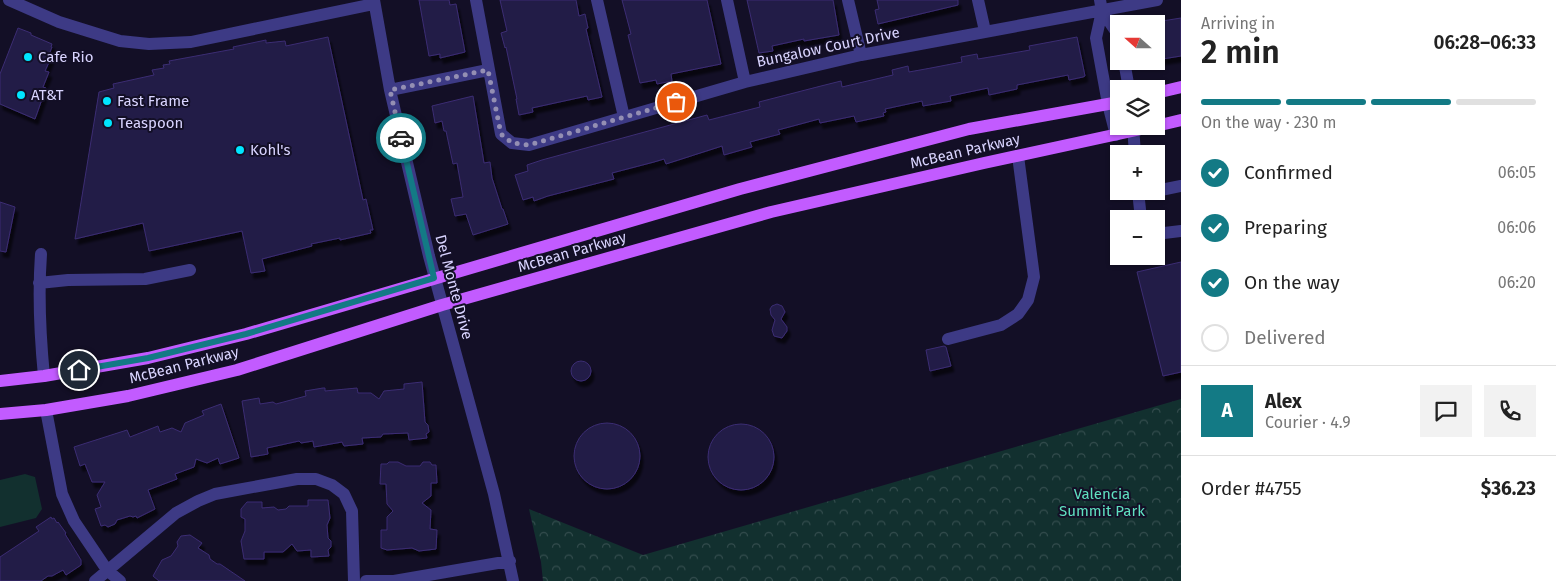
<!DOCTYPE html>
<meta charset="utf-8">
<style>
body{margin:0;font-family:"Fira Sans",sans-serif;background:#f2f2f2;color:#222;height:100vh;display:flex;flex-direction:column;font-size:19px;white-space:nowrap}
*{box-sizing:border-box;margin:0}
p{font-size:16px;color:#767676}
.icon{flex:none;width:28px;height:28px;fill:none;stroke:currentColor;stroke-width:2;stroke-linecap:round;stroke-linejoin:round}
.map{position:relative;flex:1;overflow:hidden}
.drawer{display:flex;flex-direction:column;background:#fff;width:375px}
.drawer>*{flex:none}
.needle{width:32px;rotate:291deg}
.tools{position:absolute;left:1110px;top:15px;display:grid;gap:10px}
.tools a{display:grid;place-items:center;width:55px;height:55px;border-radius:0px;background:#fff;box-shadow:0 1px 4px #0004;font-size:25px}
.pin{position:absolute;display:grid;place-items:center;width:42px;height:42px;color:#fff;margin:-21px;border:2px solid #fff;border-radius:50%;box-shadow:0 1px 5px #0007}
.courier{position:absolute;display:grid;place-items:center;width:50px;height:50px;margin:-25px;border:4px solid #137a85;border-radius:50%;background:#fff;color:#222;box-shadow:0 1px 6px #0007}
.headline em{font-style:normal;font-weight:600}
.headline div{display:flex;flex-direction:column-reverse}
.headline{display:flex;align-items:center;justify-content:space-between;height:85px;padding:0 20px}
h1{font-size:32px;font-weight:600;line-height:38px}
.bar{display:grid;grid-template-columns:repeat(4,1fr);gap:8px 5px;align-content:center;height:60px;padding:0 20px}
.bar i{height:6px;border-radius:4px;background:#e0e0e0}
.bar .selected{background:#137a85}
.bar p{grid-column:span 4}
.line{display:flex;align-items:center;gap:12px;padding:0 20px;border-top:1px solid #e0e0e0}
.line div{flex:1}
.round{display:grid;place-items:center;flex:none;width:52px;height:52px;border-radius:0px;background:#f2f2f2}
ol{padding:0 20px;list-style:none}
li{display:flex;align-items:center;gap:15px;height:55px}
li p{margin-inline-start:auto}
li .icon{padding:5px;border-radius:50%;background:#137a85;color:#fff;stroke-width:4}
li:last-child{color:#767676}
li i{width:28px;height:28px;border:2px solid #e0e0e0;border-radius:50%}
main{display:flex;flex:1;min-height:0}
.map>svg:first-child{display:block}
.green{fill:#12302f}
.forest{fill:url(#forest-crowns)}
.building{fill:#241b47;stroke:#3b2d73;filter:url(#shadow)}
.lines{fill:none;stroke-linecap:round;stroke-linejoin:round}
.minor{stroke:#3d3a85;stroke-width:12}
.major{stroke:#c25bff;stroke-width:12}
.done{stroke:#948fb3;stroke-width:5;stroke-dasharray:0 9}
.route{stroke:#137a85;stroke-width:6}
.poi-dot{fill:#00e5ff;stroke:#130f26;stroke-width:2}
.labels{text-anchor:middle;dominant-baseline:central;stroke-width:4;stroke-linejoin:round;paint-order:stroke}
.street-label{font-size:15px;fill:#d9d4ff;stroke:#130f26}
.poi-label{font-size:15px;fill:#d9d4ff;stroke:#130f26;text-anchor:start}
.park-label{font-size:15px;fill:#5fe0c0;stroke:#130f26}
</style>
<main>
<div class="map">
<svg width="1181" height="581" viewBox="0 0 1181 581">
<defs>
<pattern id="forest-crowns" width="20" height="18" patternUnits="userSpaceOnUse" patternTransform="scale(1.25)"><rect width="20" height="18" fill="#12302f"/><path d="M2 6a3 3 0 1 1 6 0M12 15a3 3 0 1 1 6 0" fill="none" stroke="#344d4e"/></pattern>
<filter id="shadow"><feDropShadow dx="3" dy="5.5" stdDeviation="1" flood-color="#0009"/></filter>
</defs>
<rect width="100%" height="100%" fill="#130f26"/>
<path class="green" d="M25,474L35,477L42,509L36,518L0,527V480Z"/>
<path class="forest" d="M1181,399V581H543L541,562L529,509L643,555Z"/>
<path class="building" d="M419,0H449L450,5L456,4L465,52L440,58V54L429,56Z
M500,0H576L579,16L585,14L588,28L586,29L602,97L588,100L587,96L532,108L533,112L519,115L516,99H517L506,47L505,48L501,33L507,31Z
M622,0H707L721,64L671,74L672,81L657,84L656,80L640,83L628,35L631,34Z
M747,0H833L839,35L804,41V39L772,46L773,51L759,53Z
M877,0H958V5L878,24L875,10L879,9Z
M1181,18V56L1156,60V22Z
M18,28L31,33V35L52,44L51,47H52L48,57L51,58L45,71L49,72L43,87L46,88L35,119L0,104V74Z
M328,37L363,200L366,199L373,230H370L371,233L340,240V238L311,244L312,246L262,259L265,271L251,273L242,231L149,251L143,223L75,239L99,92L114,88L113,84L154,75L152,70L164,68L163,65L170,64L169,61L234,49L233,47L266,40V43L285,41L286,46Z
M1077,37L1085,76L1083,77L1069,80L1068,75L1017,85V89L989,95L988,88L950,96L951,101L923,106L922,101L885,109L886,112L883,113L884,116L856,122L854,116L820,123L819,119L778,130L780,134L750,142L752,147L724,155L722,146L666,164L664,159L654,162L612,173L614,179L548,196L534,201L533,197L523,200L515,175L528,171L527,165L542,160L707,115L709,120L760,107L759,102L821,86L841,81L842,87L893,75L892,70L908,66L909,72L931,68L962,62L961,57L977,54L978,59L996,56L1030,50L1029,46Z
M473,96L484,163L490,162L492,178L502,209H503L508,224L473,235L466,214L455,216L451,199L463,197L457,163L453,164L446,131H444L442,121L435,123L432,106Z
M0,202L15,207L6,252L0,251Z
M1181,262V372L1163,376L1137,272Z
M777,304L782,306L785,312L781,319L787,327V331L782,338L774,336L772,330L775,320L771,315L770,309L772,306Z
M944,346L946,347L951,366L930,371L926,350Z
M571 371a10 10 0 1 1 20 0a10 10 0 1 1-20 0Z
M422,382L425,422L428,425L429,432L426,434L427,438L409,440L408,433L383,434L381,437L362,438L363,444L344,446L342,442L314,447L313,441L301,443L299,441L267,448L268,454L251,457L242,401L259,398L260,404L273,402L276,404L306,396L305,391L323,388H325V391L357,388L358,393H371L379,399L384,391L404,389V384Z
M221,404L239,458L220,464L218,458L207,463L196,459L194,467L175,474L177,479L148,490L155,509L137,518L136,516L133,517L130,516L117,520L115,524L108,527L105,525L101,526L95,509L101,507L97,495L105,482H92L85,464L80,466L74,447L127,430L130,437L158,426L160,432L172,428L181,432L185,423L204,415L202,411Z
M574 456a33 33 0 1 1 66 0a33 33 0 1 1-66 0Z
M708 457a33 33 0 1 1 66 0a33 33 0 1 1-66 0Z
M389,462H398L406,466H420L423,462H430L432,465H436L437,483H431V496L422,503L431,510L430,529L437,530L436,549L419,551L412,548L387,550L381,548V530H387V517L393,511L387,504L386,484H380L381,464H387Z
M308,500H328L330,518L327,525L328,538L331,541V547L328,550L329,556L311,557V550L297,551L292,544L283,552H264V559H244L241,541L245,531V519L241,517V509L247,502H262V508L274,507L278,510L286,509L289,506H308Z
M51,517L52,519L54,518L57,523L58,522L66,533L65,534L81,560V565L66,575L63,570L52,576H48L41,581H0V557L39,531L36,527Z
M190,535L202,543L198,548L209,555L210,559L217,564H220L245,581H159L153,576L162,560L171,556L178,546L177,542L181,536Z"/>
<g class="lines">
<path class="minor" d="M9,0L59,22L120,41L149,44L191,42L374,4
M374,0L390,90L429,256L494,494L513,581
M476,0L501,134L512,143L529,145L745,82L861,55L1157,0
M597,0L624,117
M727,0L745,82
M848,0L861,55
M978,0L985,31
M1100,0L1102,11L1119,36
M1102,11L1096,38L1108,104L1116,135
M1124,61L1129,89
M390,90L488,70
M1133,126L1135,154
M1138,191L1141,219
M1156,191L1181,186
M1156,234L1181,231
M41,254C38,295 40,335 44,376
M39,283L68,280L145,279L190,270
M948,339L1001,325L1018,314L1028,300L1034,277L1018,156
M46,410L62,494L74,521L107,570L120,581
M95,581L176,513L198,501L215,494L297,479H316L332,485L344,494L352,511L354,581
M366,581H394L510,561"/>
<path class="major" d="M1156,93L1181,87
M1156,126L1181,120
M0,381L44,376L148,358L246,334L740,189L969,129L1119,102
M0,414L46,410L128,396L237,370L442,305L771,212L984,163L1155,126"/>
</g>
<g class="lines">
<path class="done" d="M401,138L390,90L488,70L501,134L512,143L529,145L676,102"/>
<path class="route" d="M79,370L148,358L246,334L434,278L401,138"/>
</g>
<g class="poi-dot">
<circle cx="28" cy="57" r="5"/>
<circle cx="21" cy="95" r="5"/>
<circle cx="107" cy="101" r="5"/>
<circle cx="108" cy="123" r="5"/>
<circle cx="240" cy="150" r="5"/>
</g>
<g class="labels">
<g class="street-label">
<text transform="translate(828 47) rotate(-12)">Bungalow Court Drive</text>
<text transform="translate(965 151) rotate(-13)">McBean Parkway</text>
<text transform="translate(572 252) rotate(-16)">McBean Parkway</text>
<text transform="translate(454 287) rotate(75)">Del Monte Drive</text>
<text transform="translate(184 365) rotate(-14)">McBean Parkway</text>
</g>
<g class="poi-label">
<text x="38" y="57">Cafe Rio</text>
<text x="31" y="95">AT&amp;T</text>
<text x="117" y="101">Fast Frame</text>
<text x="118" y="123">Teaspoon</text>
<text x="250" y="150">Kohl's</text>
</g>
<g class="park-label">
<text x="1102" y="494">Valencia<tspan x="1102" dy="17">Summit Park</tspan></text>
</g>
</g>
</svg>
<div class="tools">
<a><svg class="needle" viewBox="-14 -14 28 28"><path d="M0-13l5 13h-10z" fill="#e53935"/><path d="M0 13l5-13h-10z" fill="#767676"/></svg></a>
<a><svg class="icon" aria-label="layers" viewBox="0 0 24 24"><path d="M12 4l9 5-9 5-9-5zM3 14l9 5 9-5"/></svg></a>
<a>+</a>
<a>−</a>
</div>
<div class="pin" style="left:676px;top:102px;background:#ea580c"><svg class="icon" aria-label="bag" viewBox="0 0 24 24"><path d="M5 8h14l-1 12H6zM9 8a3 3 0 0 1 6 0"/></svg></div>
<div class="pin" style="left:79px;top:370px;background:#1f2937"><svg class="icon" aria-label="home" viewBox="0 0 24 24"><path d="M3 11l9-7 9 7M6 9v11h12V9"/></svg></div>
<div class="courier" style="left:401px;top:138px"><svg class="icon" aria-label="car" viewBox="0 0 24 24"><path d="M5 17H2v-5l4-1 3-4h7l3 4 3 1v5h-3M9 17h6M6 11h13"/><circle cx="7" cy="17" r="2"/><circle cx="17" cy="17" r="2"/></svg></div>
</div>
<section class="drawer">
<div class="headline"><div><h1>2 min</h1><p>Arriving in</p></div><em>06:28–06:33</em></div>
<div class="bar"><i class="selected"></i><i class="selected"></i><i class="selected"></i><i></i><p>On the way · 230 m</p></div>
<ol>
<li><svg class="icon" aria-label="check" viewBox="0 0 24 24"><path d="M5 12l5 5 9-10"/></svg>Confirmed<p>06:05</p></li>
<li><svg class="icon" aria-label="check" viewBox="0 0 24 24"><path d="M5 12l5 5 9-10"/></svg>Preparing<p>06:06</p></li>
<li><svg class="icon" aria-label="check" viewBox="0 0 24 24"><path d="M5 12l5 5 9-10"/></svg>On the way<p>06:20</p></li>
<li><i></i>Delivered</li>
</ol>
<div class="line" style="height:90px"><b class="round" style="background:#137a85;color:#fff">A</b><div><b>Alex</b><p>Courier · 4.9</p></div><a class="round"><svg class="icon" aria-label="chat" viewBox="0 0 24 24"><path d="M4 5h16v11H9l-5 4z"/></svg></a><a class="round"><svg class="icon" aria-label="phone" viewBox="0 0 24 24"><path d="M5 4h4l2 5-3 2q2 4 5 5l2-3 5 2v4C11 20 4 13 5 4z"/></svg></a></div>
<div class="line" style="height:65px"><div>Order #4755</div><b>$36.23</b></div>
</section>
</main>
